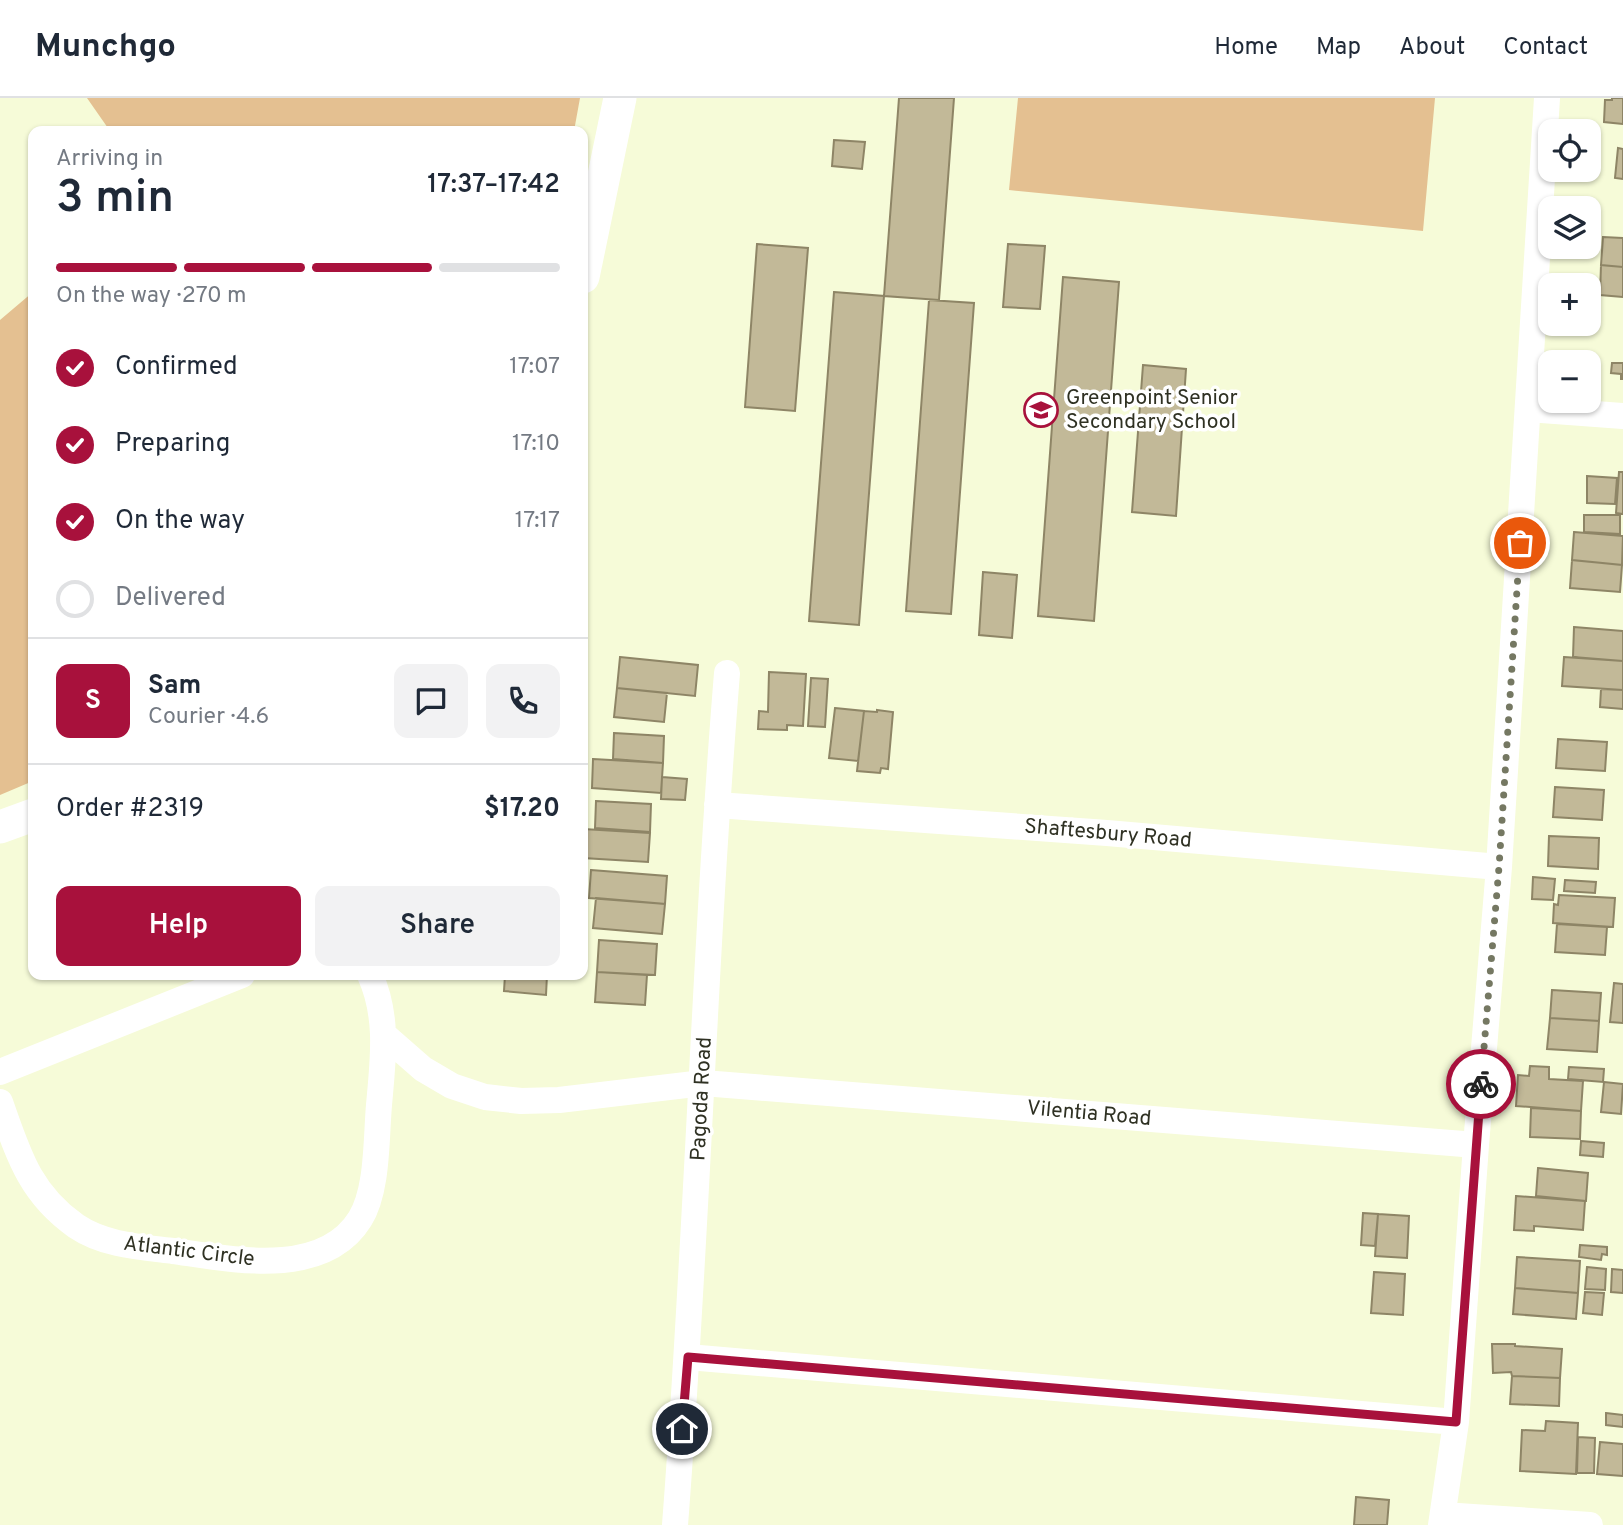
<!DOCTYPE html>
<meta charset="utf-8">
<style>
body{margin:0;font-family:Overpass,sans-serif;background:#f2f2f3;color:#1f2937;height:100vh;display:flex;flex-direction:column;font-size:26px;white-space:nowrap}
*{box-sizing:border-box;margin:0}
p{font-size:23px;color:#747a83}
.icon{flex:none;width:38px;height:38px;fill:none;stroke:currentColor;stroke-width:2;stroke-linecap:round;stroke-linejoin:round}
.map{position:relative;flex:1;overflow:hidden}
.drawer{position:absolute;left:28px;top:28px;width:560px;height:854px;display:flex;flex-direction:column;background:#fff;border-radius:14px;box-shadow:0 2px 5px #0004}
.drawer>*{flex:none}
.buttons{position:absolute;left:1538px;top:21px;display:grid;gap:14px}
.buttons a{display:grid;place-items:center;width:63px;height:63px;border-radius:14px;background:#fff;box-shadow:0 2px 5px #0004;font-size:35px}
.pin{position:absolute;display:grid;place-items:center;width:60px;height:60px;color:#fff;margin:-30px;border:4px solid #fff;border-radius:50%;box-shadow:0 2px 7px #0007}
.courier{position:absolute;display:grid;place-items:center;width:70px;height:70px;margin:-35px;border:5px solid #a8113c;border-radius:50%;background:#fff;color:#222;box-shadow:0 2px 9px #0007}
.headline em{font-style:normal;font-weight:600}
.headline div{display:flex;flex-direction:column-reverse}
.headline{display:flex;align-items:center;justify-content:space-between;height:119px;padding:0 28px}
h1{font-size:46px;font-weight:600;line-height:52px}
.bar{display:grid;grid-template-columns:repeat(4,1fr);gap:10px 7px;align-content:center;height:84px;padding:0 28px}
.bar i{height:9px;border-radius:5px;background:#e0e1e3}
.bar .current{background:#a8113c}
.bar p{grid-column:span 4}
.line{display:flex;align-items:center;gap:18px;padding:0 28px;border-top:2px solid #e0e1e3}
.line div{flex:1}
.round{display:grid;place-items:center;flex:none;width:74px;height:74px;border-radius:14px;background:#f2f2f3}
ol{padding:0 28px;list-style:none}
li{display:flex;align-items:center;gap:21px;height:77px}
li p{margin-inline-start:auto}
li .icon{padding:7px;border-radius:50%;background:#a8113c;color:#fff;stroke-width:4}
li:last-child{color:#747a83}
li i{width:38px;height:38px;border:4px solid #e0e1e3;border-radius:50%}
.button{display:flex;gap:14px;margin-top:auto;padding:14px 28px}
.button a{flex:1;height:80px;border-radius:14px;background:#a8113c;color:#fff;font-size:28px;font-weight:600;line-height:80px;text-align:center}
.button a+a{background:#f2f2f3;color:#1f2937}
header{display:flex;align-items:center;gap:42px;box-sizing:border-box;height:98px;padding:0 35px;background:#fff;border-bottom:2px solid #e0e1e3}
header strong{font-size:33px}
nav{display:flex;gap:38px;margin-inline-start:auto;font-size:24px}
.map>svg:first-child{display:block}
.green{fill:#e4c091}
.building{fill:#c2b998;stroke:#8e8566;stroke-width:2}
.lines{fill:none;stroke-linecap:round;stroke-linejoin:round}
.minor{stroke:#fff;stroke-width:26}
.tertiary{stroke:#fff;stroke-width:33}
.done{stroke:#757862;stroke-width:7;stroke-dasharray:0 12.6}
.route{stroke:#a8113c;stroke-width:9}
.labels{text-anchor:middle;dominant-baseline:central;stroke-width:7;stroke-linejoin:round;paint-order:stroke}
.poi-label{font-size:21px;fill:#2f3123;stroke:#fff;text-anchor:start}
.street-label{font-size:21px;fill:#2f3123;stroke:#fff}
</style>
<header>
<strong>Munchgo</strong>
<nav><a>Home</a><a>Map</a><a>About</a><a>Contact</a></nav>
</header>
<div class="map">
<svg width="1623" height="1427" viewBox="0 0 1623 1427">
<rect width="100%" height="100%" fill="#f6fbd8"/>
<path class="green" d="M87,0H580L574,33H110Z
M1018,0H1435L1423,133L1009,92Z
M33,194V683L0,697V222Z"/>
<path class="building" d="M899,0H954L939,202L884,198Z
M1612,0H1623V26L1604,24L1605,2H1612Z
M834,42L865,44L862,71L832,68Z
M1618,50L1623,51V81L1615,80Z
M1603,139L1623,140V169L1601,167Z
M757,146L808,150L795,313L745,309Z
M1008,146L1045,148L1040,211L1003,209Z
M1601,167L1623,169V199L1600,197Z
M1063,179L1119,184L1094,523L1038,518Z
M834,194L884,198L859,527L809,523Z
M929,202L974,205L951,516L906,513Z
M1612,265H1623V281H1621V276L1611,275Z
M1143,267L1186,271L1176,418L1132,414Z
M1619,374H1623V416L1616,415Z
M1587,378L1617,380L1615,406L1587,405Z
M1584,417H1620V436L1584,434Z
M1574,434L1623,438L1622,467L1572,462Z
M1572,462L1622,467L1620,494L1570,490Z
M983,474L1017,477L1012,540L979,537Z
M1574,529L1623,533V563L1573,559Z
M620,559L698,567L695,598L617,590Z
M1564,559L1623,563V592L1562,588Z
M769,574L806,576L803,628L787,627V632L758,631L759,613L768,614Z
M811,580L828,581L825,629L808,628Z
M617,590L667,595L664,624L614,619Z
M1601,591L1623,592V611L1600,609Z
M835,610L864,613L858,663L829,660Z
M877,612L893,614L888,671L881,670L880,675L857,673L864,613L877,614Z
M614,635L664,638L663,665L613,661Z
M1558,641L1607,644L1605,673L1556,670Z
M593,661L663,665L661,695L592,690Z
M662,679L687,681L685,702L661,701Z
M1555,689L1604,692L1602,722L1553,719Z
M596,703L651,706L650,734L595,730Z
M583,731L650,735L648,764L583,760Z
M1549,738L1599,740L1598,771L1548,768Z
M591,772L667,778L665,806L589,800Z
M1533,779L1555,781L1553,802L1532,801Z
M1565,782L1596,784L1595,795L1564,793Z
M1559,797L1615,800L1613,829L1553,825L1554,806L1558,807Z
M596,800L665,806L662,836L593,830Z
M1557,826L1607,829L1605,857L1555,854Z
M599,842L657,846L655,877L597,874Z
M597,874L647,877L645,907L595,904Z
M505,877H547L546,897L504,893Z
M1614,885L1623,886V925L1610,924Z
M1552,892L1601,895L1599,923L1550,920Z
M1550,920L1599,923L1597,954L1547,951Z
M1530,968L1549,969V981L1583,983L1581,1013L1516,1008L1518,977L1529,978Z
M1569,969L1604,971L1603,984L1568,981Z
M1604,984L1623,986L1621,1016L1601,1014Z
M1531,1010L1581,1013L1580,1041L1530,1039Z
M1581,1043L1604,1045L1603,1059L1580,1057Z
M1538,1070L1588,1075L1586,1103L1536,1098Z
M1516,1098L1585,1103L1583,1132L1534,1128V1133L1514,1132Z
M1363,1115L1378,1116L1375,1148L1361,1147Z
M1378,1116L1409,1118L1407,1160L1375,1158Z
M1580,1147L1607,1149V1157L1602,1156L1601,1162L1579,1159Z
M1517,1159L1580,1163L1578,1195L1515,1190Z
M1587,1169L1606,1171L1605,1192L1585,1191Z
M1612,1171L1623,1172V1195L1611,1194Z
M1374,1174L1405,1176L1403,1217L1371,1215Z
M1515,1190L1578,1195L1576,1221L1513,1216Z
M1585,1194L1604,1195L1602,1217L1583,1215Z
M1492,1246H1515V1248L1562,1251L1560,1280L1512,1278L1511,1274L1493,1275Z
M1512,1278L1560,1280L1559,1308L1510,1306Z
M1606,1315L1623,1317V1329L1606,1327Z
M1546,1323L1578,1325L1576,1376L1520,1373L1522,1332L1545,1333Z
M1578,1339L1595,1340L1594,1375H1577Z
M1600,1344L1623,1346V1378L1597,1376Z
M1356,1399L1389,1402L1387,1427H1354Z"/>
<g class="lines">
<path class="minor" d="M1528,311L1623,318
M717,707L1107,735L1499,769
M383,936L423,971L452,988L485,999L521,1003L559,1002L703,985L1476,1047
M0,974L242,877
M0,1004C18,1055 29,1095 76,1128C104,1147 140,1149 173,1153C230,1161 323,1181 360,1121C378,1092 376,1041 379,1007C383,962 389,919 370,877
M688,1259L1456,1324
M1443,1417L1590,1427
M675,1427C697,1143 704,859 727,575
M1441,1427L1456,1324L1476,1047L1499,769L1547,0"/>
<path class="tertiary" d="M583,179L620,0
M0,729L33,717"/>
</g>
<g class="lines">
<path class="done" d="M1481,986L1499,769L1520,445"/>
<path class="route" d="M682,1331L688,1259L1456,1324L1481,986"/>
</g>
<defs>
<g id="school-ring" transform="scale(1.75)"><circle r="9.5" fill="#fff" stroke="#a8113c" stroke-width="1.5"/><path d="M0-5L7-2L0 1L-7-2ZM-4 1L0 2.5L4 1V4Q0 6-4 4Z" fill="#a8113c"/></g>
</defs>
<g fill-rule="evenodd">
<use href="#school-ring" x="1041" y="312"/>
</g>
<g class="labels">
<g class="poi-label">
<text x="1066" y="300">Greenpoint Senior<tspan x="1066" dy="24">Secondary School</tspan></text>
</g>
<g class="street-label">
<text transform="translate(1108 736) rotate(5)">Shaftesbury Road</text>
<text transform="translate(702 1001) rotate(-87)">Pagoda Road</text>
<text transform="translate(1089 1016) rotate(5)">Vilentia Road</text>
<text transform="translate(189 1154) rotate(7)">Atlantic Circle</text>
</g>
</g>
</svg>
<div class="buttons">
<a><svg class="icon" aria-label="locate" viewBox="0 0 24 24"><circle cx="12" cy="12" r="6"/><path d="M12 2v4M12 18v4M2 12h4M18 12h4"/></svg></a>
<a><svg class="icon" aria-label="layers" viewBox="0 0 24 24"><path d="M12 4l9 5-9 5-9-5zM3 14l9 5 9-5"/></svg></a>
<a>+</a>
<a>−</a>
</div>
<div class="pin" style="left:1520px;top:445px;background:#ea580c"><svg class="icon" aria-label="bag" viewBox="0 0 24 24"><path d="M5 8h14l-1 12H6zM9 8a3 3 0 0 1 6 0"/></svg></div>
<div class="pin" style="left:682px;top:1331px;background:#1f2937"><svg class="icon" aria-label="home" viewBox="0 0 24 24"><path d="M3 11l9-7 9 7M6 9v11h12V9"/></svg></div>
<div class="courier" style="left:1481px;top:986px"><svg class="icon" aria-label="bike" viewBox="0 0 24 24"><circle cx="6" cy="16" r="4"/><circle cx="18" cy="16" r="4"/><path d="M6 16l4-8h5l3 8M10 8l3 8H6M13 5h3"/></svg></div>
<section class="drawer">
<div class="headline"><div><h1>3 min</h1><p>Arriving in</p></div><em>17:37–17:42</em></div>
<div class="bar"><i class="current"></i><i class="current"></i><i class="current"></i><i></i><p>On the way · 270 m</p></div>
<ol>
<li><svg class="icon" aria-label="check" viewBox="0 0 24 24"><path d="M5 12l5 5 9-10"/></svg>Confirmed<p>17:07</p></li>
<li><svg class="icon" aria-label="check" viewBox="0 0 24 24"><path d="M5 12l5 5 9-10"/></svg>Preparing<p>17:10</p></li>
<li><svg class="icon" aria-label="check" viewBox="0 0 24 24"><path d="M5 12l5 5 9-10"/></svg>On the way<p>17:17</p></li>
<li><i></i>Delivered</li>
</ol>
<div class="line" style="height:126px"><b class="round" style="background:#a8113c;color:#fff">S</b><div><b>Sam</b><p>Courier · 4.6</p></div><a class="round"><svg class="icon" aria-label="chat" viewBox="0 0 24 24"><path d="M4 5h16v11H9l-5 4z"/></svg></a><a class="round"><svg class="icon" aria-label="phone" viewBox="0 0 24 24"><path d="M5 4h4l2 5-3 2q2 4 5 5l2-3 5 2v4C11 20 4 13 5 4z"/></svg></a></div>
<div class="line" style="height:91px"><div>Order #2319</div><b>$17.20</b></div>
<div class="button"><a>Help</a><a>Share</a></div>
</section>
</div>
